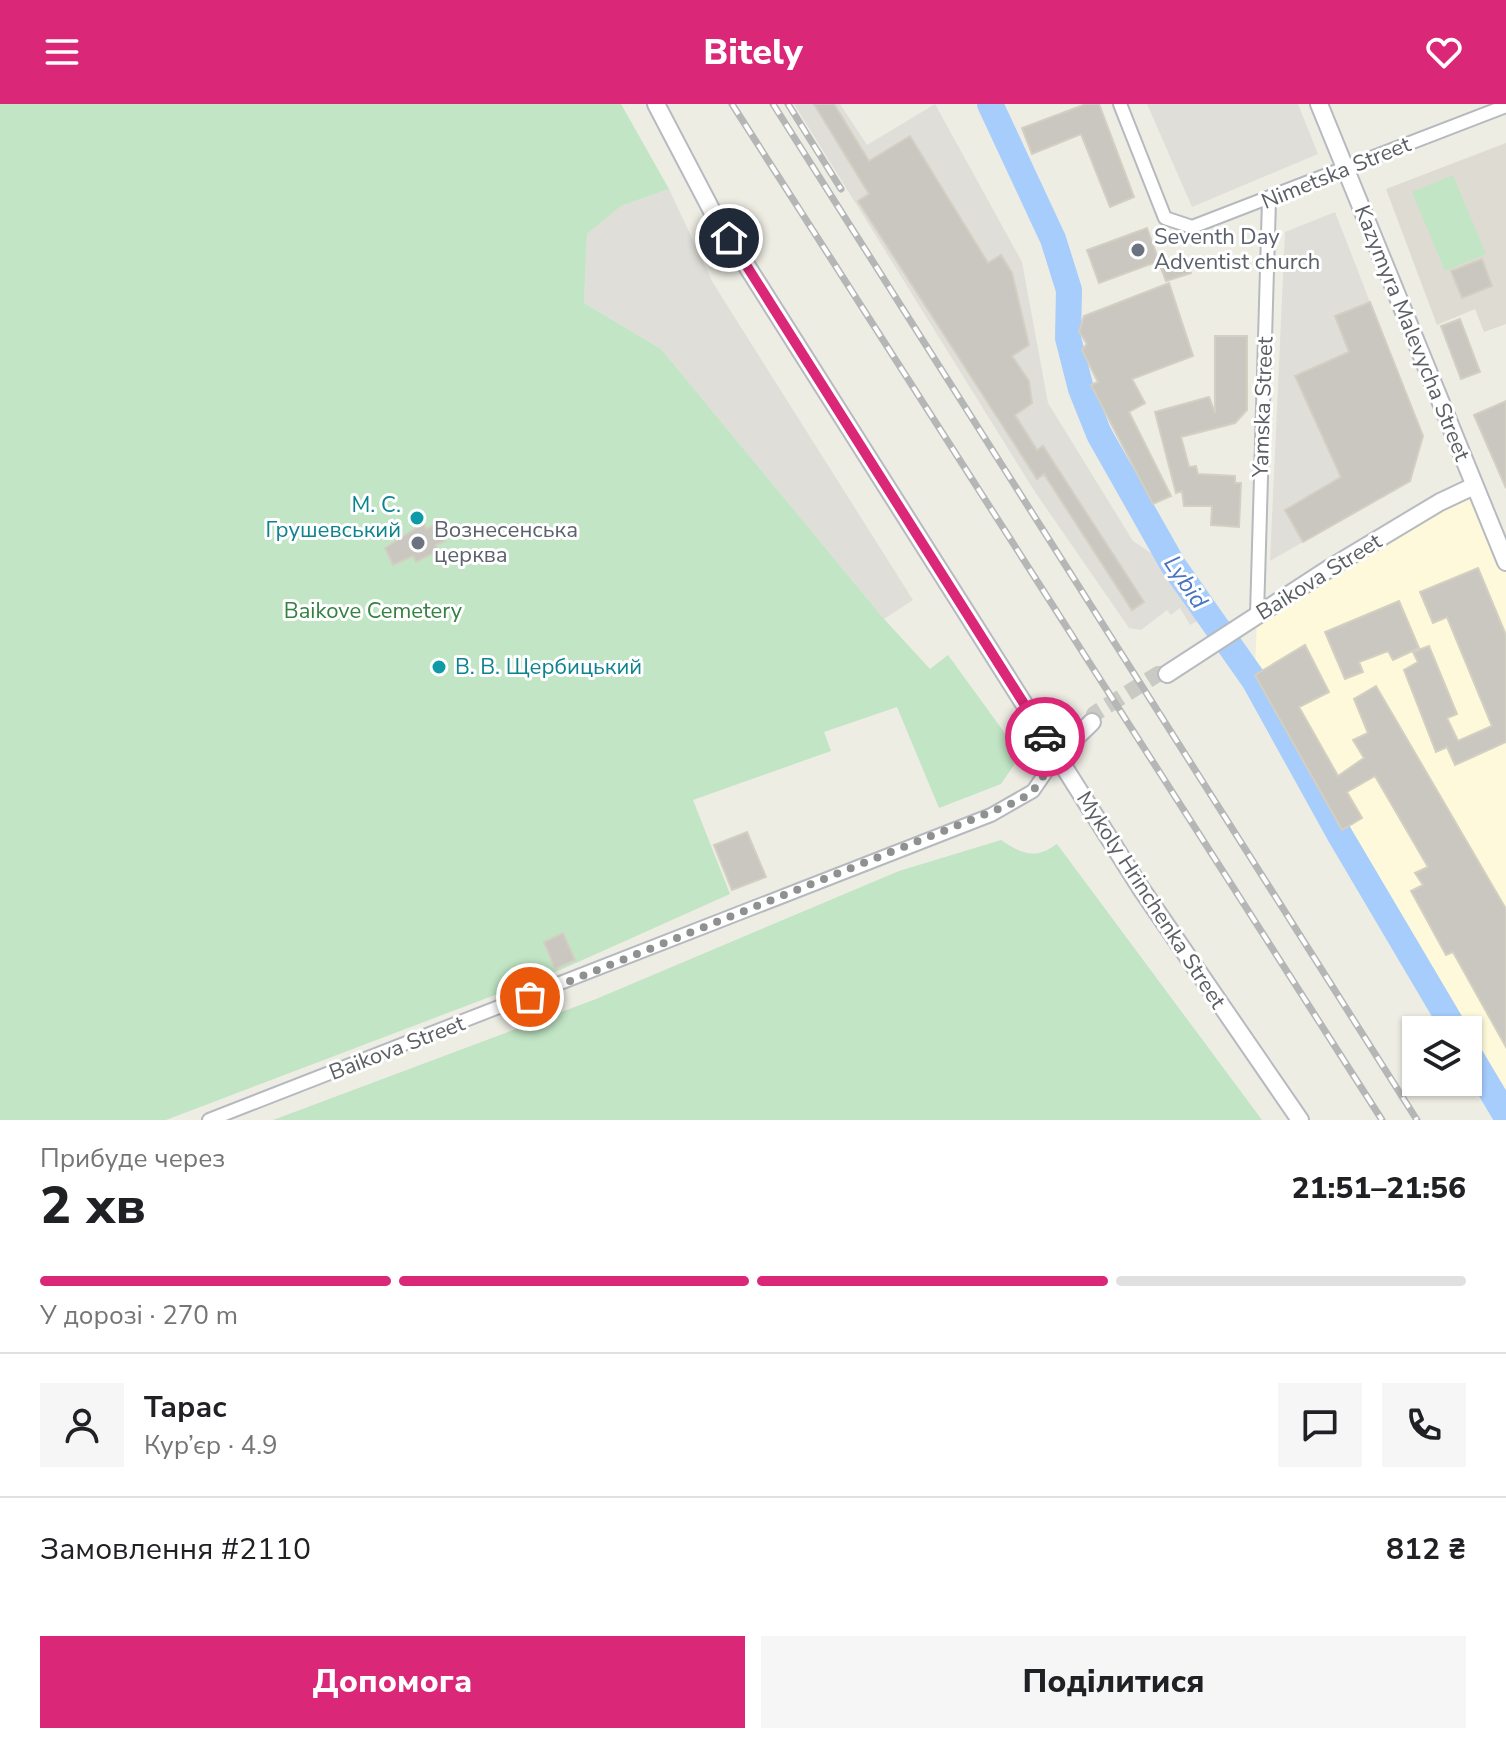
<!DOCTYPE html>
<html lang="uk">
<meta charset="utf-8">
<style>
body{margin:0;font-family:"Nunito Sans",sans-serif;background:#f6f6f6;color:#202124;height:100vh;display:flex;flex-direction:column;font-size:30px;white-space:nowrap}
*{box-sizing:border-box;margin:0}
p{font-size:26px;color:#757577}
.icon{flex:none;width:44px;height:44px;fill:none;stroke:currentColor;stroke-width:2;stroke-linecap:round;stroke-linejoin:round}
.map{position:relative;height:1016px;overflow:hidden}
.details{display:flex;flex-direction:column;background:#fff;flex:1}
.details>*{flex:none}
.tools{position:absolute;left:1402px;top:912px;display:grid;gap:16px}
.tools a{display:grid;place-items:center;width:80px;height:80px;border-radius:0px;background:#fff;box-shadow:0 2px 6px #0004;font-size:40px}
.pin{position:absolute;display:grid;place-items:center;width:68px;height:68px;color:#fff;margin:-34px;border:4px solid #fff;border-radius:50%;box-shadow:0 2px 8px #0007}
.courier{position:absolute;display:grid;place-items:center;width:80px;height:80px;margin:-40px;border:6px solid #db2777;border-radius:50%;background:#fff;color:#222;box-shadow:0 2px 10px #0007}
.overview em{font-style:normal;font-weight:800}
.overview div{display:flex;flex-direction:column-reverse}
.overview{display:flex;align-items:center;justify-content:space-between;height:136px;padding:0 40px}
h1{font-size:52px;font-weight:800;line-height:60px}
.bar{display:grid;grid-template-columns:repeat(4,1fr);gap:12px 8px;align-content:center;height:96px;padding:0 40px}
.bar i{height:10px;border-radius:6px;background:#e0e0e0}
.bar .active{background:#db2777}
.bar p{grid-column:span 4}
.line{display:flex;align-items:center;gap:20px;padding:0 40px;border-top:2px solid #e0e0e0}
.line div{flex:1}
.round{display:grid;place-items:center;flex:none;width:84px;height:84px;border-radius:0px;background:#f6f6f6}
.button{display:flex;gap:16px;margin-top:auto;padding:16px 40px}
.button a{flex:1;height:92px;border-radius:0px;background:#db2777;color:#fff;font-size:32px;font-weight:800;line-height:92px;text-align:center}
.button a+a{background:#f6f6f6;color:#202124}
header{display:flex;justify-content:space-between;align-items:center;height:104px;padding:0 40px;background:#db2777;color:#fff;font-size:36px;font-weight:800}
.map>svg:first-child{display:block}
.commercial{fill:#fdf9da}
.industrial{fill:#e0ded8}
.education{fill:#dedcd2}
.green{fill:#c1e5c5}
.lines{fill:none;stroke-linecap:round;stroke-linejoin:round}
.river{stroke:#a6cdfc;stroke-width:26}
.building{fill:#cac7c1;stroke:#d3cfc2;stroke-width:2}
.secondary-tunnel{stroke:#cacac4;stroke-width:16;stroke-dasharray:16 8;stroke-linecap:butt}
.minor-casing{stroke:#b6b9be;stroke-width:16}
.secondary-casing{stroke:#b7bac0;stroke-width:20}
.minor{stroke:#fff;stroke-width:12}
.secondary{stroke:#fff;stroke-width:16}
.rail-casing{stroke:#b5b6b6;stroke-width:7}
.rail{stroke:#fff;stroke-width:4;stroke-dasharray:12;stroke-linecap:butt}
.done{stroke:#8f9191;stroke-width:8;stroke-dasharray:0 14.4}
.route{stroke:#db2777;stroke-width:10}
.worship-dot{fill:#6b7280;stroke:#fff;stroke-width:3}
.culture-dot{fill:#0f9aa8;stroke:#fff;stroke-width:3}
.labels{text-anchor:middle;dominant-baseline:central;stroke-width:6;stroke-linejoin:round;paint-order:stroke}
.street-label{font-size:22px;fill:#5c5f64;stroke:#fff}
.worship-label{font-size:22px;fill:#5b616d;stroke:#fff;text-anchor:start}
.culture-label{font-size:22px;fill:#0d838f;stroke:#fff;text-anchor:end}
.park-label{font-size:22px;fill:#368142;stroke:#fff}
.water-label{font-size:24px;font-style:italic;fill:#4875c0;stroke:#fff}
</style>
<header><svg class="icon" aria-label="menu" viewBox="0 0 24 24"><path d="M4 6h16M4 12h16M4 18h16"/></svg>Bitely<svg class="icon" aria-label="heart" viewBox="0 0 24 24"><path d="M12 20l-8-8c-3-5 5-10 8-4 3-6 11-1 8 4z"/></svg></header>
<div class="map">
<svg width="1506" height="1016" viewBox="0 0 1506 1016">
<rect width="100%" height="100%" fill="#eeede4"/>
<path class="commercial" d="M1474,382L1506,458V986L1348,722L1342,726L1255,571L1257,511Z"/>
<path class="industrial" d="M794,0H840L867,41L935,0L1022,158L1048,299L1133,437L1151,449L1199,516L1190,521L1180,504L1171,511L1167,506L1141,526L1129,524L1033,385Z
M1147,0H1298L1318,50L1192,103Z
M669,85L713,179L913,496L884,515L661,245L584,199L587,130L621,102Z
M1335,108L1370,198L1336,212L1385,338L1377,353L1330,380L1348,412L1270,457L1285,128Z"/>
<path class="education" d="M1506,39V220L1484,228L1475,205L1437,221L1386,85Z"/>
<path class="green" d="M0,0H621L669,85L621,102L587,130L584,199L661,245L884,515L930,565L948,551L1012,639L1014,661L1001,680L939,704L897,603L824,628L831,647L693,696L730,790L558,867L166,1016H0Z
M1453,71L1486,150L1445,167L1412,88Z
M1001,736C1022,750 1035,756 1057,740L1262,1016H273L596,895L899,767Z"/>
<g class="lines">
<path class="river" d="M990,0L1053,135L1069,186L1068,234L1081,285L1099,330L1173,461L1254,576L1341,733L1455,926
M1468,948L1506,1012"/>
</g>
<path class="building" d="M814,0H834L869,57L910,32L988,159L1001,151L1012,169L1029,241L1012,252L1029,277L1032,299L1015,311L1037,346L1043,342L1144,498L1132,506L1044,370L1037,375L858,97L869,90Z
M1086,0H1099L1134,93L1110,103L1081,30L1032,50L1022,24Z
M1147,124L1159,157L1099,179L1087,146Z
M1186,154L1191,169L1166,177L1161,164Z
M1482,155L1492,182L1462,194L1451,167Z
M1169,179L1193,252L1132,275L1145,299L1129,308L1171,392L1153,400L1091,281L1098,278L1082,246L1087,240L1079,227L1084,212Z
M1370,198L1423,332L1410,377L1303,438L1285,406L1341,373L1295,272L1349,248L1335,212Z
M1460,215L1480,268L1461,275L1441,222Z
M1215,232H1247V306L1235,319L1181,333L1189,363L1196,362L1198,370L1235,372V379H1241L1239,423L1211,421L1212,402H1184L1182,387L1176,389L1155,308L1209,293L1215,309Z
M1506,297V384L1474,311Z
M424,419L426,425L437,420L445,437L436,441L438,447L416,458L413,452L393,461L385,444Z
M1478,464L1506,531V638L1455,661L1447,643L1436,648L1404,566L1418,558L1413,548L1429,542L1457,610L1447,614L1458,637L1492,622L1447,513L1433,519L1420,488Z
M1399,497L1419,544L1393,556L1388,547L1359,558L1363,568L1345,575L1325,528Z
M1305,541L1329,588L1299,603L1338,672L1364,654L1353,636L1368,629L1354,595L1376,582L1506,805V943L1453,848L1446,851L1411,787L1423,781L1415,769L1428,763L1375,672L1347,688L1362,714L1342,726L1255,571Z
M747,728L766,773L732,786L714,741Z
M563,829L575,856L555,865L544,838Z"/>
<g class="lines">
<path class="secondary-tunnel" d="M1092,618L1094,610L1158,570H1167"/>
<g class="minor-casing">
<path id="minor" d="M1120,0L1165,114L1192,123L1506,2
M1257,511L1269,96
M209,1016L991,711L1033,687L1057,652"/>
</g>
<g class="secondary-casing">
<path id="secondary" d="M656,0L712,107L1140,783L1300,1016
M1319,0L1506,458
M1167,570L1330,464L1440,398L1474,382
M1057,652L1092,618"/>
</g>
<use href="#minor" class="minor"/>
<use href="#secondary" class="secondary"/>
<g class="rail-casing">
<path id="rail" d="M732,0L1382,1016
M773,0L1417,1016
M788,0L841,85"/>
</g>
<use href="#rail" class="rail"/>
</g>
<g class="lines">
<path class="done" d="M530,893L1018,697L1033,687L1057,652L1045,633"/>
<path class="route" d="M729,134L1045,633"/>
</g>
<g class="worship-dot">
<circle cx="1138" cy="146" r="8"/>
<circle cx="418" cy="439" r="8"/>
</g>
<g class="culture-dot">
<circle cx="417" cy="414" r="8"/>
<circle cx="439" cy="563" r="8"/>
</g>
<g class="labels">
<g class="street-label">
<text transform="translate(1336 69) rotate(-22)">Nimetska Street</text>
<text transform="translate(1412 229) rotate(68)">Kazymyra Malevycha Street</text>
<text transform="translate(1263 303) rotate(-88)">Yamska Street</text>
<text transform="translate(1319 473) rotate(-32)">Baikova Street</text>
<text transform="translate(1151 796) rotate(57)">Mykoly Hrinchenka Street</text>
<text transform="translate(397 944) rotate(-21)">Baikova Street</text>
</g>
<g class="worship-label">
<text x="1154" y="133">Seventh Day<tspan x="1154" dy="25">Adventist church</tspan></text>
<text x="434" y="426">Вознесенська<tspan x="434" dy="25">церква</tspan></text>
</g>
<g class="culture-label">
<text x="401" y="401">М. С.<tspan x="401" dy="25">Грушевський</tspan></text>
<text x="455" y="563" text-anchor="start">В. В. Щербицький</text>
</g>
<g class="park-label">
<text x="373" y="507">Baikove Cemetery</text>
</g>
<g class="water-label">
<text transform="translate(1186 478) rotate(56)">Lybid</text>
</g>
</g>
</svg>
<div class="tools">
<a><svg class="icon" aria-label="layers" viewBox="0 0 24 24"><path d="M12 4l9 5-9 5-9-5zM3 14l9 5 9-5"/></svg></a>
</div>
<div class="pin" style="left:530px;top:893px;background:#ea580c"><svg class="icon" aria-label="bag" viewBox="0 0 24 24"><path d="M5 8h14l-1 12H6zM9 8a3 3 0 0 1 6 0"/></svg></div>
<div class="pin" style="left:729px;top:134px;background:#1f2937"><svg class="icon" aria-label="home" viewBox="0 0 24 24"><path d="M3 11l9-7 9 7M6 9v11h12V9"/></svg></div>
<div class="courier" style="left:1045px;top:633px"><svg class="icon" aria-label="car" viewBox="0 0 24 24"><path d="M5 17H2v-5l4-1 3-4h7l3 4 3 1v5h-3M9 17h6M6 11h13"/><circle cx="7" cy="17" r="2"/><circle cx="17" cy="17" r="2"/></svg></div>
</div>
<section class="details">
<div class="overview"><div><h1>2 хв</h1><p>Прибуде через</p></div><em>21:51–21:56</em></div>
<div class="bar"><i class="active"></i><i class="active"></i><i class="active"></i><i></i><p>У дорозі · 270 m</p></div>
<div class="line" style="height:144px"><a class="round"><svg class="icon" aria-label="person" viewBox="0 0 24 24"><circle cx="12" cy="8" r="4"/><path d="M4 21q1-7 8-7t8 7"/></svg></a><div><b>Тарас</b><p>Кур’єр · 4.9</p></div><a class="round"><svg class="icon" aria-label="chat" viewBox="0 0 24 24"><path d="M4 5h16v11H9l-5 4z"/></svg></a><a class="round"><svg class="icon" aria-label="phone" viewBox="0 0 24 24"><path d="M5 4h4l2 5-3 2q2 4 5 5l2-3 5 2v4C11 20 4 13 5 4z"/></svg></a></div>
<div class="line" style="height:104px"><div>Замовлення #2110</div><b>812 ₴</b></div>
<div class="button"><a>Допомога</a><a>Поділитися</a></div>
</section>
